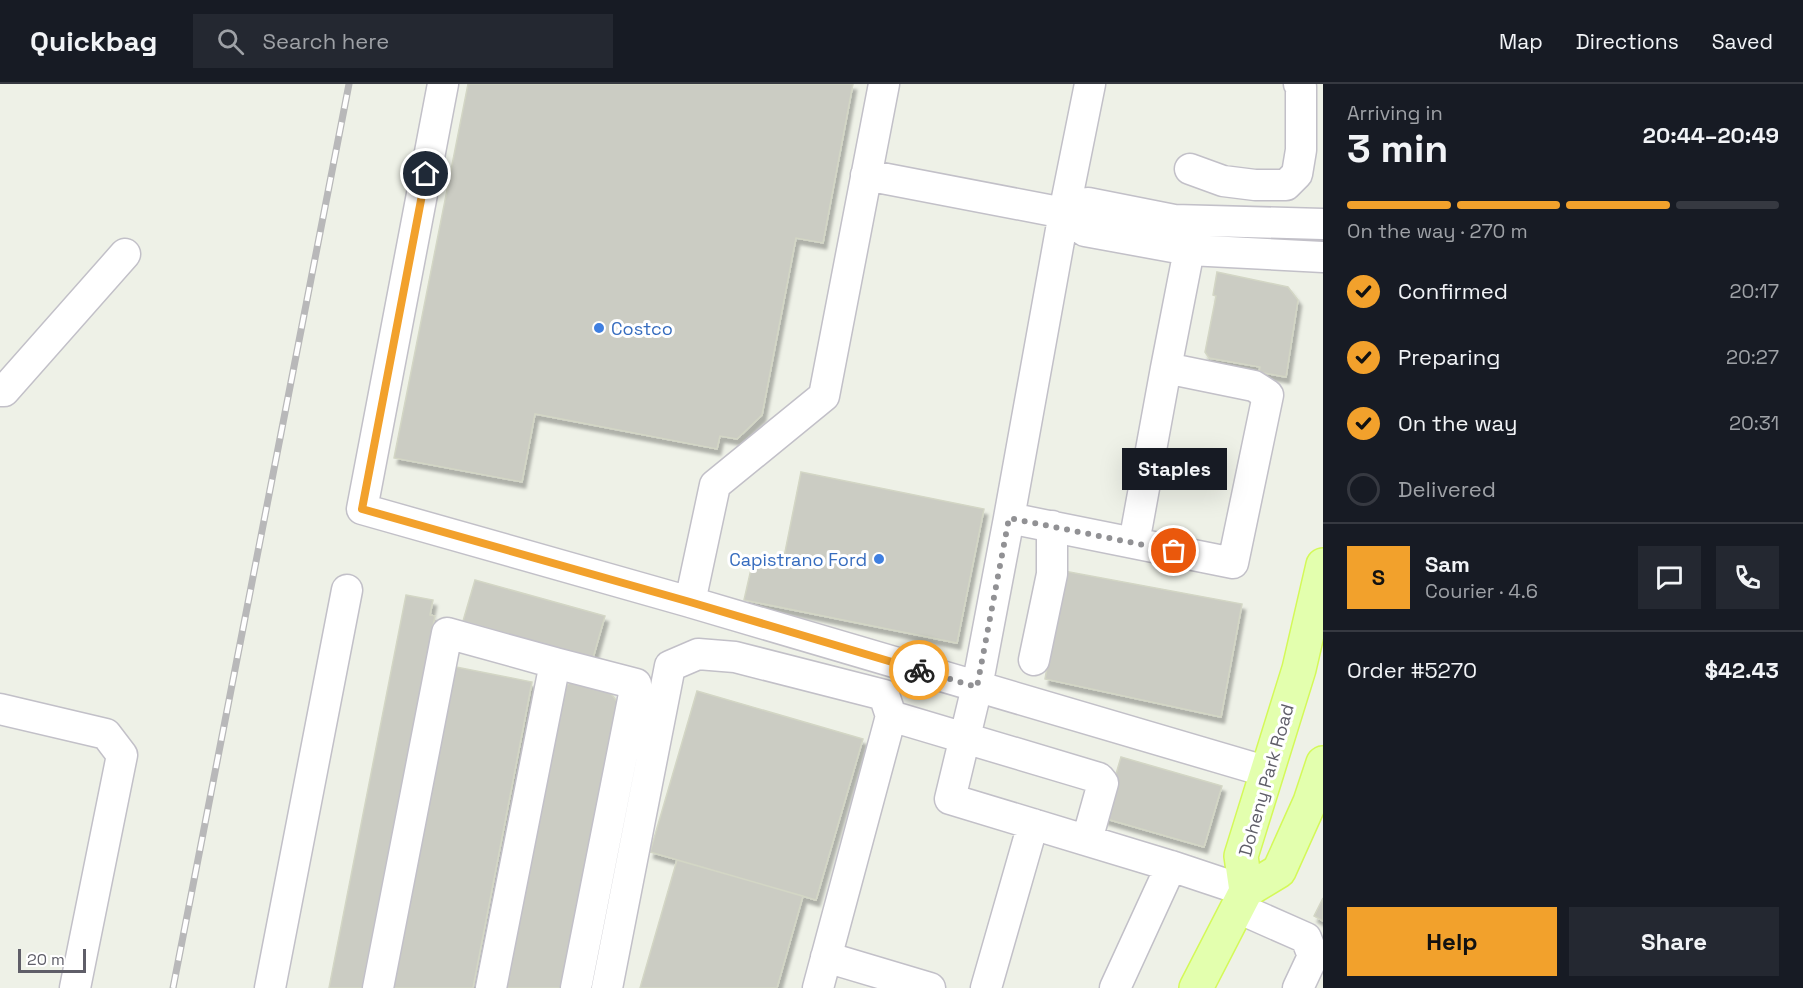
<!DOCTYPE html>
<meta charset="utf-8">
<style>
body{margin:0;font-family:"Space Grotesk",sans-serif;background:#242831;color:#f1f3f6;height:100vh;display:flex;flex-direction:column;font-size:22px;white-space:nowrap}
*{box-sizing:border-box;margin:0}
p{font-size:20px;color:#9ea1a6}
.icon{flex:none;width:33px;height:33px;fill:none;stroke:currentColor;stroke-width:2;stroke-linecap:round;stroke-linejoin:round}
.map{position:relative;flex:1;overflow:hidden}
.sheet{display:flex;flex-direction:column;background:#171b24;width:480px}
.sheet>*{flex:none}
.scale{position:absolute;left:18px;bottom:15px;width:68px;box-sizing:border-box;padding-left:6px;border:3px solid #5f5e68;border-top:0;font-size:16px;line-height:21px;white-space:nowrap;color:#5f5e68;-webkit-text-stroke:4px #fff;paint-order:stroke}
.pin{position:absolute;display:grid;place-items:center;width:51px;height:51px;color:#fff;margin:-26px;border:3px solid #fff;border-radius:50%;box-shadow:0 2px 6px #0007}
.courier{position:absolute;display:grid;place-items:center;width:60px;height:60px;margin:-30px;border:4px solid #f2a12c;border-radius:50%;background:#fff;color:#222;box-shadow:0 2px 8px #0007}
.bubble{position:absolute;height:42px;border-radius:0px;background:#171b24;box-shadow:0 6px 24px #0002;font-size:20px;font-weight:600;line-height:42px;text-align:center}
.overview em{font-style:normal;font-weight:600}
.overview div{display:flex;flex-direction:column-reverse}
.overview{display:flex;align-items:center;justify-content:space-between;height:102px;padding:0 24px}
h1{font-size:39px;font-weight:600;line-height:45px}
.bar{display:grid;grid-template-columns:repeat(4,1fr);gap:9px 6px;align-content:center;height:72px;padding:0 24px}
.bar i{height:8px;border-radius:4px;background:#363941}
.bar .active{background:#f2a12c}
.bar p{grid-column:span 4}
.line{display:flex;align-items:center;gap:15px;padding:0 24px;border-top:2px solid #363941}
.line div{flex:1}
.round{display:grid;place-items:center;flex:none;width:63px;height:63px;border-radius:0px;background:#242831}
ol{padding:0 24px;list-style:none}
li{display:flex;align-items:center;gap:18px;height:66px}
li p{margin-inline-start:auto}
li .icon{padding:6px;border-radius:50%;background:#f2a12c;color:#111;stroke-width:4}
li:last-child{color:#9ea1a6}
li i{width:33px;height:33px;border:3px solid #363941;border-radius:50%}
.button{display:flex;gap:12px;margin-top:auto;padding:12px 24px}
.button a{flex:1;height:69px;border-radius:0px;background:#f2a12c;color:#111;font-size:24px;font-weight:600;line-height:69px;text-align:center}
.button a+a{background:#242831;color:#f1f3f6}
header{display:flex;align-items:center;gap:36px;box-sizing:border-box;height:84px;padding:0 30px;background:#171b24;border-bottom:2px solid #363941}
header strong{font-size:28px}
nav{display:flex;gap:33px;margin-inline-start:auto;font-size:21px}
.search{width:420px;height:54px;background:#242831;display:flex;align-items:center;gap:15px;box-sizing:border-box;padding:0 21px;border-radius:0px;color:#9ea1a6;font-size:22px}
main{display:flex;flex:1;min-height:0}
.map>svg:first-child{display:block}
.building{fill:#cbccc3;stroke:#d3d6c5;stroke-width:1.5;filter:url(#shadow)}
.lines{fill:none;stroke-linecap:round;stroke-linejoin:round}
.minor-casing{stroke:#c2c0c8;stroke-width:33}
.major-casing{stroke:#d4f959;stroke-width:36}
.minor{stroke:#fff;stroke-width:30}
.major{stroke:#e3ffae;stroke-width:33}
.rail-casing{stroke:#b8b8b9;stroke-width:7}
.rail{stroke:#fff;stroke-width:4.5;stroke-dasharray:14;stroke-linecap:butt}
.done{stroke:#919194;stroke-width:6;stroke-dasharray:0 10.8}
.route{stroke:#f2a12c;stroke-width:8}
.shop-dot{fill:#3f7fe0;stroke:#fff;stroke-width:2}
.labels{text-anchor:middle;dominant-baseline:central;stroke-width:6;stroke-linejoin:round;paint-order:stroke}
.shop-label{font-size:18px;fill:#366cbe;stroke:#fff;text-anchor:start}
.street-label{font-size:18px;fill:#5f5e68;stroke:#fff}
</style>
<header>
<strong>Quickbag</strong>
<div class="search"><svg class="icon" aria-label="search" viewBox="0 0 24 24"><circle cx="10" cy="10" r="6"/><path d="M15 15l6 6"/></svg>Search here</div>
<nav><a>Map</a><a>Directions</a><a>Saved</a></nav>
</header>
<main>
<div class="map">
<svg width="1323" height="904" viewBox="0 0 1323 904">
<defs>
<filter id="shadow"><feDropShadow dx="3.5" dy="6" stdDeviation="1.5" flood-color="#0004"/></filter>
</defs>
<rect width="100%" height="100%" fill="#eef1e7"/>
<path class="building" d="M468,0H853L823,159L796,154L762,331L737,355L720,352L717,365L535,330L522,398L394,374Z
M1217,188L1288,203L1298,216L1286,293L1259,288L1260,283L1209,274L1205,268L1216,212L1213,211Z
M801,388L984,425L957,559L744,516L754,472L783,478Z
M1064,487L1242,520L1221,633L1045,595Z
M475,496L605,532L593,574L463,537Z
M406,511L433,516L430,531L435,532L362,904H329Z
M451,582L532,598L473,904H388Z
M570,599L609,607L619,620L562,904H501L558,608Z
M697,607L863,655L816,816L650,768Z
M1121,673L1222,702L1204,763L1103,734Z
M677,776L803,812L777,904H640Z
M1323,814V837L1314,832Z"/>
<g class="lines">
<g class="minor-casing">
<path id="minor" d="M443,0L362,425L690,518
M884,0L824,312L715,401L690,518L1268,688
M1190,85L1223,97L1255,101H1286L1297,90L1301,66V3L1299,0
M866,91L1064,129L1085,147L1189,166L1323,173
M1064,129L1088,119L1174,136L1323,140
M1189,166L1166,284L1254,302L1268,311L1233,479L1009,434L977,603L950,715L1171,782L1246,807
M0,307H4L125,170
M1009,434L1064,129L1090,0
M1134,459L1166,284
M1034,576L1052,490V442
M555,579L636,600L576,904
M0,625L106,650L122,671L75,904
M1238,824L1306,854L1313,872L1298,904
M826,873L930,904
M270,904L347,506
M378,904L447,549L555,579L491,904
M607,904L670,582L698,570L735,573L884,611L891,632
M818,904L891,632L1099,694L1103,699L1087,756
M986,904L1033,740
M1115,904L1171,782"/>
</g>
<g class="major-casing">
<path id="major" d="M1246,807L1279,787L1310,718L1323,679
M1196,904L1246,807L1241,772L1299,585L1323,481"/>
</g>
<use href="#minor" class="minor"/>
<use href="#major" class="major"/>
<g class="rail-casing">
<path id="rail" d="M173,904L349,0"/>
</g>
<use href="#rail" class="rail"/>
</g>
<g class="lines">
<path class="done" d="M919,586L977,603L1009,434L1174,467"/>
<path class="route" d="M426,90L362,425L690,518L919,586"/>
</g>
<g class="shop-dot">
<circle cx="599" cy="244" r="6"/>
<circle cx="879" cy="475" r="6"/>
</g>
<g class="labels">
<g class="shop-label">
<text x="611" y="244">Costco</text>
<text x="867" y="475" text-anchor="end">Capistrano Ford</text>
</g>
<g class="street-label">
<text transform="translate(1266 696) rotate(-74)">Doheny Park Road</text>
</g>
</g>
</svg>
<div class="scale">20 m</div>
<div class="pin" style="left:1174px;top:467px;background:#ea580c"><svg class="icon" aria-label="bag" viewBox="0 0 24 24"><path d="M5 8h14l-1 12H6zM9 8a3 3 0 0 1 6 0"/></svg></div>
<div class="pin" style="left:426px;top:90px;background:#1f2937"><svg class="icon" aria-label="home" viewBox="0 0 24 24"><path d="M3 11l9-7 9 7M6 9v11h12V9"/></svg></div>
<div class="courier" style="left:919px;top:586px"><svg class="icon" aria-label="bike" viewBox="0 0 24 24"><circle cx="6" cy="16" r="4"/><circle cx="18" cy="16" r="4"/><path d="M6 16l4-8h5l3 8M10 8l3 8H6M13 5h3"/></svg></div>
<div class="bubble" style="left:1122px;top:364px;width:105px">Staples</div>
</div>
<section class="sheet">
<div class="overview"><div><h1>3 min</h1><p>Arriving in</p></div><em>20:44–20:49</em></div>
<div class="bar"><i class="active"></i><i class="active"></i><i class="active"></i><i></i><p>On the way · 270 m</p></div>
<ol>
<li><svg class="icon" aria-label="check" viewBox="0 0 24 24"><path d="M5 12l5 5 9-10"/></svg>Confirmed<p>20:17</p></li>
<li><svg class="icon" aria-label="check" viewBox="0 0 24 24"><path d="M5 12l5 5 9-10"/></svg>Preparing<p>20:27</p></li>
<li><svg class="icon" aria-label="check" viewBox="0 0 24 24"><path d="M5 12l5 5 9-10"/></svg>On the way<p>20:31</p></li>
<li><i></i>Delivered</li>
</ol>
<div class="line" style="height:108px"><b class="round" style="background:#f2a12c;color:#111">S</b><div><b>Sam</b><p>Courier · 4.6</p></div><a class="round"><svg class="icon" aria-label="chat" viewBox="0 0 24 24"><path d="M4 5h16v11H9l-5 4z"/></svg></a><a class="round"><svg class="icon" aria-label="phone" viewBox="0 0 24 24"><path d="M5 4h4l2 5-3 2q2 4 5 5l2-3 5 2v4C11 20 4 13 5 4z"/></svg></a></div>
<div class="line" style="height:78px"><div>Order #5270</div><b>$42.43</b></div>
<div class="button"><a>Help</a><a>Share</a></div>
</section>
</main>
